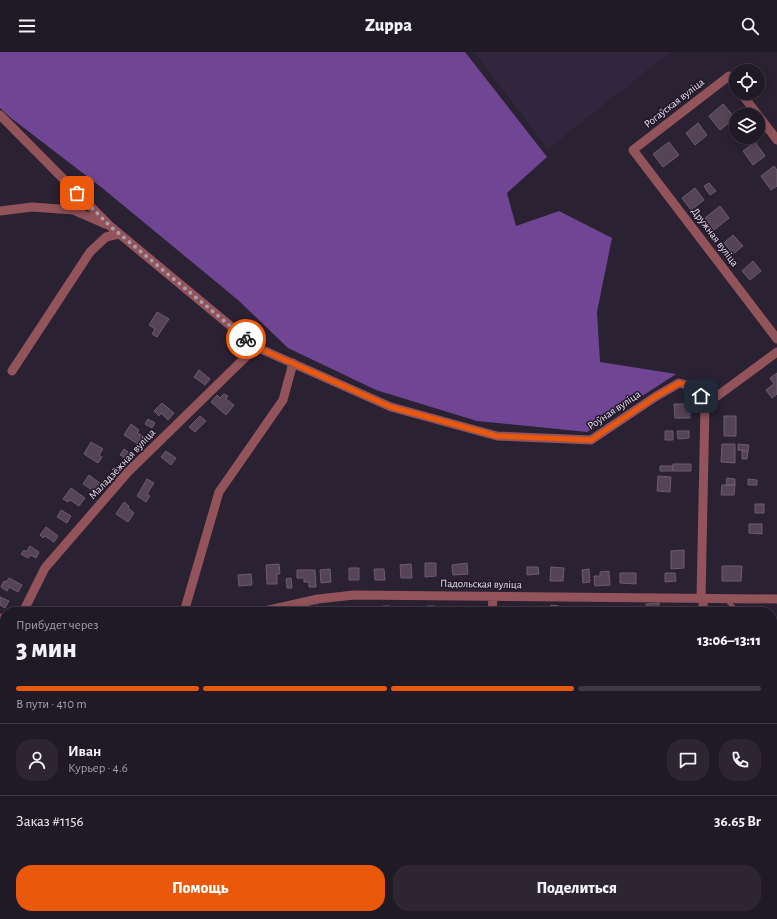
<!DOCTYPE html>
<html lang="ru">
<meta charset="utf-8">
<style>
body{margin:0;font-family:"Alegreya Sans",sans-serif;background:#2d2632;color:#f1f3f6;height:100vh;display:flex;flex-direction:column;font-size:15px;white-space:nowrap}
*{box-sizing:border-box;margin:0}
p{font-size:13px;color:#a2a0a7}
.icon{flex:none;width:22px;height:22px;fill:none;stroke:currentColor;stroke-width:2;stroke-linecap:round;stroke-linejoin:round}
.map{position:relative;flex:1;overflow:hidden}
.drawer{position:absolute;left:0px;top:555px;width:777px;height:312px;display:flex;flex-direction:column;background:#201926;border-radius:16px 16px 0 0;box-shadow:0 2px 10px #0003,0 0 0 1px #3d3843}
.drawer>*{flex:none}
.tools{position:absolute;left:729px;top:12px;display:grid;gap:8px}
.tools a{display:grid;place-items:center;width:36px;height:36px;border-radius:50%;background:#201926;box-shadow:0 2px 10px #0003,0 0 0 1px #3d3843;font-size:20px}
.pin{position:absolute;display:grid;place-items:center;width:34px;height:34px;color:#fff;margin:-17px;border-radius:8px;box-shadow:0 2px 6px #0006}
.courier{position:absolute;display:grid;place-items:center;width:40px;height:40px;margin:-20px;border:3px solid #ea580c;border-radius:50%;background:#fff;color:#222;box-shadow:0 1px 5px #0007}
.headline em{font-style:normal;font-weight:800}
.headline div{display:flex;flex-direction:column-reverse}
.headline{display:flex;align-items:center;justify-content:space-between;height:68px;padding:0 16px}
h1{font-size:26px;font-weight:800;line-height:30px}
.bar{display:grid;grid-template-columns:repeat(4,1fr);gap:6px 4px;align-content:center;height:48px;padding:0 16px}
.bar i{height:5px;border-radius:3px;background:#3d3843}
.bar .current{background:#ea580c}
.bar p{grid-column:span 4}
.line{display:flex;align-items:center;gap:10px;padding:0 16px;border-top:1px solid #3d3843}
.line div{flex:1}
.round{display:grid;place-items:center;flex:none;width:42px;height:42px;border-radius:16px;background:#2d2632}
.cta{display:flex;gap:8px;margin-top:auto;padding:8px 16px}
.cta a{flex:1;height:46px;border-radius:16px;background:#ea580c;color:#fff;font-size:16px;font-weight:800;line-height:46px;text-align:center}
.cta a+a{background:#2d2632;color:#f1f3f6}
header{display:flex;justify-content:space-between;align-items:center;height:52px;padding:0 16px;background:#201926;font-size:18px;font-weight:800}
.map>svg:first-child{display:block}
.built{fill:#32253e}
.forest{fill:#704593}
.building{fill:#545;stroke:#6e5c6e}
.lines{fill:none;stroke-linecap:round;stroke-linejoin:round}
.service{stroke:#92535b;stroke-width:4.5}
.minor{stroke:#92535b;stroke-width:9}
.done{stroke:#a79fae;stroke-width:4;stroke-dasharray:0 7.2}
.route{stroke:#ea580c;stroke-width:5}
.labels{text-anchor:middle;dominant-baseline:central;stroke-width:3;stroke-linejoin:round;paint-order:stroke}
.street-label{font-size:11px;fill:#eae3f0;stroke:#211729}
</style>
<header><svg class="icon" aria-label="menu" viewBox="0 0 24 24"><path d="M4 6h16M4 12h16M4 18h16"/></svg>Zuppa<svg class="icon" aria-label="search" viewBox="0 0 24 24"><circle cx="10" cy="10" r="6"/><path d="M15 15l6 6"/></svg></header>
<div class="map">
<svg width="777" height="867" viewBox="0 0 777 867">
<rect width="100%" height="100%" fill="#2a2133"/>
<path class="built" d="M474,0H670L548,97Z"/>
<path class="forest" d="M0,0H465L547,105L507,141L516,174L559,159L612,186L597,260L600,310L676,322L587,380L477,369L376,338L288,296L238,248L101,135L11,66L0,56Z"/>
<path class="building" d="M723,52L735,66L720,78L709,64Z
M698,71L707,83L695,93L686,81Z
M669,90L679,103L663,115L653,102Z
M755,90L765,104L753,113L743,99Z
M774,114L777,118V134L771,138L761,124Z
M709,131L716,139L710,143L704,134Z
M695,136L704,148L691,158L682,146Z
M720,154L729,166L714,178L705,166Z
M733,183L743,194L733,202L724,191Z
M753,209L761,219L750,228L742,219Z
M157,260L169,267L157,285L152,282L155,277L149,273Z
M199,318L210,327L205,333L194,325Z
M777,321V342L772,346L766,338L774,332L770,326Z
M224,342L228,344L226,347L234,353L226,363L211,350L217,343L220,346Z
M162,351L174,361L168,368L161,361L159,364L154,359Z
M674,352H689L690,366H675Z
M200,364L206,369L195,380L189,375Z
M724,364H736V384H724Z
M148,367L155,371L152,376L145,372Z
M131,372L139,378L137,381L143,384L138,392L124,383Z
M665,379H673V388H665Z
M677,379H689V386L678,387Z
M91,390L103,397L99,403L102,405L98,411L84,402Z
M722,392H735V411L721,410Z
M738,392L749,393L748,399L738,398Z
M124,397L132,403L129,408L120,403Z
M742,398L748,399L747,407H742Z
M166,399L176,406L171,413L161,405Z
M673,412H691V419H673Z
M660,414H673V419H660Z
M89,423L101,432L95,440L83,432Z
M658,424L671,425L670,440L657,439Z
M727,426L735,427V433H726Z
M147,427L154,431L147,442L150,444L146,450L137,444Z
M748,427L757,428V433H748Z
M722,433H735L734,443H721Z
M71,436L85,446L79,454L70,448L68,450L63,447Z
M124,450L129,454L128,456L134,461L128,470L116,462Z
M755,452H764V461H755Z
M61,458L71,464L67,471L57,465Z
M749,472H762V482L749,481Z
M46,475L58,484L54,490L45,484L43,486L40,483Z
M30,494L39,500L36,506L31,503L28,506L21,502L24,498L26,500Z
M684,498V516L671,517V499Z
M425,511H436V524L425,525Z
M467,511L468,522L453,523L452,513Z
M279,512L280,522H277V532H267L266,513Z
M411,512L412,526H401L400,513Z
M722,514H742L741,529H722Z
M527,515H538L539,522L527,523Z
M551,515L564,516L563,529H550Z
M349,516H359V528H349Z
M330,517L331,530L321,531L320,518Z
M374,517H384L385,528H375Z
M589,517L590,530L583,531L582,518Z
M297,518H315L316,535H309V530H304V526H297Z
M609,519L610,533L595,534L594,524H600V520Z
M620,521H636V532L620,531Z
M665,521H675L676,529L665,530Z
M251,522L252,533L239,534L238,523Z
M9,526L22,533L18,540L9,535L7,539L1,535L4,529L6,530Z
M291,526L292,536H287L286,527Z
M0,545L9,549L5,556L0,553Z
M659,551V559L646,560V552Z
M551,553L559,554V560H550Z
M318,554L319,560H302V558H305L304,556Z
M383,554H390V560H383Z
M427,554H435V560H427Z
M609,556H612V557H622V560H609Z"/>
<g class="lines">
<path class="service" d="M725,546L738,560
M772,576H777"/>
<path class="minor" d="M736,34L729,24L633,98L777,287
M741,41L777,88
M0,63L110,174L256,295L391,355L497,384L591,388L655,345L679,331L698,336L705,353L701,546
M0,159L32,155L73,158L105,172
M12,319L90,200L106,185L119,182
M705,353L777,300
M23,560L45,516L128,420L256,295
M184,560L219,440L283,348L293,311
M260,560L318,547L354,543L777,547
M492,560L493,545
M702,560L704,546
M0,566L5,568
M0,601L5,593
M0,606L5,629
M0,685L5,683
M52,862L53,867
M163,862V867
M269,867L275,862
M690,867V862"/>
</g>
<g class="lines">
<path class="done" d="M77,141L110,174L246,287"/>
<path class="route" d="M246,287L256,295L391,355L497,384L591,388L655,345L679,331L698,336L701,344"/>
</g>
<g class="labels">
<g class="street-label">
<text transform="translate(674 51) rotate(-38)">Рогаўская вуліца</text>
<text transform="translate(715 185) rotate(53)">Дружная вуліца</text>
<text transform="translate(614 358) rotate(-34)">Роўная вуліца</text>
<text transform="translate(122 412) rotate(-47)">Маладзёжная вуліца</text>
<text transform="translate(481 532) rotate(1)">Падольская вуліца</text>
</g>
</g>
</svg>
<div class="tools">
<a><svg class="icon" aria-label="locate" viewBox="0 0 24 24"><circle cx="12" cy="12" r="6"/><path d="M12 2v4M12 18v4M2 12h4M18 12h4"/></svg></a>
<a><svg class="icon" aria-label="layers" viewBox="0 0 24 24"><path d="M12 4l9 5-9 5-9-5zM3 14l9 5 9-5"/></svg></a>
</div>
<div class="pin" style="left:77px;top:141px;background:#ea580c"><svg class="icon" aria-label="bag" viewBox="0 0 24 24"><path d="M5 8h14l-1 12H6zM9 8a3 3 0 0 1 6 0"/></svg></div>
<div class="pin" style="left:701px;top:344px;background:#1f2937"><svg class="icon" aria-label="home" viewBox="0 0 24 24"><path d="M3 11l9-7 9 7M6 9v11h12V9"/></svg></div>
<div class="courier" style="left:246px;top:287px"><svg class="icon" aria-label="bike" viewBox="0 0 24 24"><circle cx="6" cy="16" r="4"/><circle cx="18" cy="16" r="4"/><path d="M6 16l4-8h5l3 8M10 8l3 8H6M13 5h3"/></svg></div>
<section class="drawer">
<div class="headline"><div><h1>3 мин</h1><p>Прибудет через</p></div><em>13:06–13:11</em></div>
<div class="bar"><i class="current"></i><i class="current"></i><i class="current"></i><i></i><p>В пути · 410 m</p></div>
<div class="line" style="height:72px"><a class="round"><svg class="icon" aria-label="person" viewBox="0 0 24 24"><circle cx="12" cy="8" r="4"/><path d="M4 21q1-7 8-7t8 7"/></svg></a><div><b>Иван</b><p>Курьер · 4.6</p></div><a class="round"><svg class="icon" aria-label="chat" viewBox="0 0 24 24"><path d="M4 5h16v11H9l-5 4z"/></svg></a><a class="round"><svg class="icon" aria-label="phone" viewBox="0 0 24 24"><path d="M5 4h4l2 5-3 2q2 4 5 5l2-3 5 2v4C11 20 4 13 5 4z"/></svg></a></div>
<div class="line" style="height:52px"><div>Заказ #1156</div><b>36.65 Br</b></div>
<div class="cta"><a>Помощь</a><a>Поделиться</a></div>
</section>
</div>
